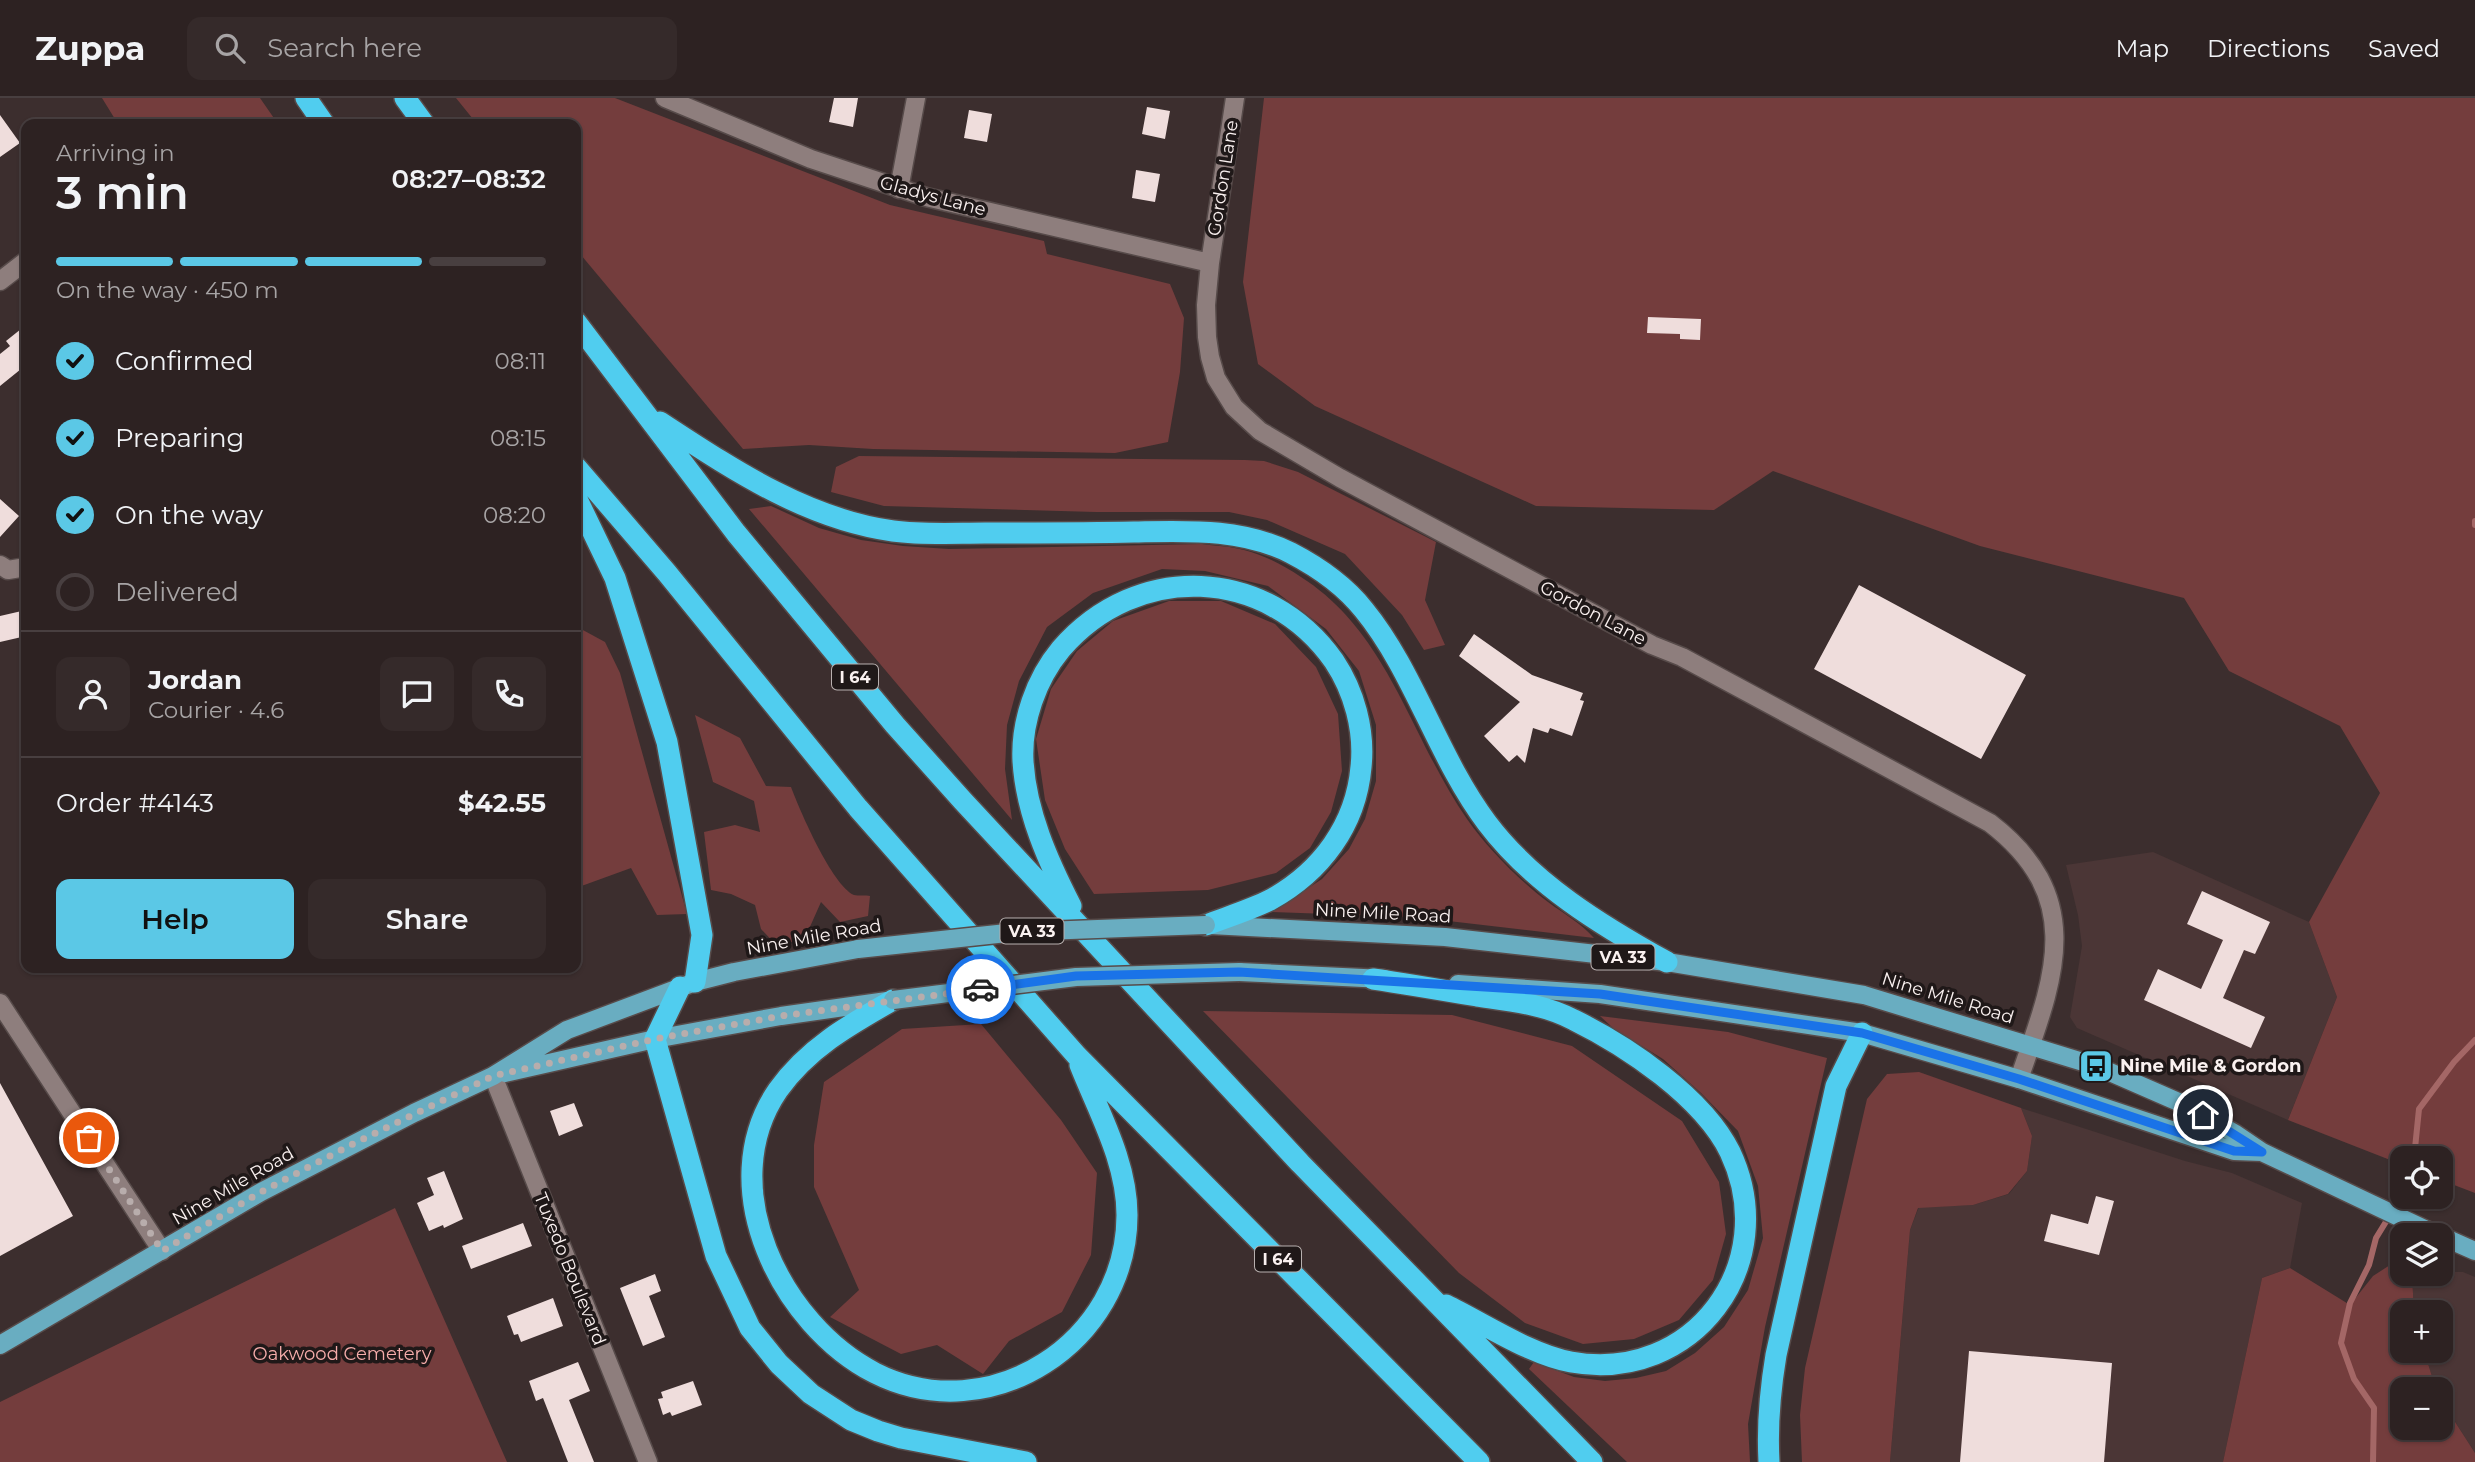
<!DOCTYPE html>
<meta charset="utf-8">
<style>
body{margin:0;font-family:Montserrat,sans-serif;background:#352a2a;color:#f1f3f6;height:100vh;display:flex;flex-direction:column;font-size:26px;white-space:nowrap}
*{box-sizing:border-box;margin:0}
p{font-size:23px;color:#a7a4a5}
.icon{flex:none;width:38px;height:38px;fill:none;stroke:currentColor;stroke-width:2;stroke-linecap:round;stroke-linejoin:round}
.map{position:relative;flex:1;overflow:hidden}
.drawer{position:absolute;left:21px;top:21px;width:560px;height:854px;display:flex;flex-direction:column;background:#2d2222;border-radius:14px;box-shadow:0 2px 5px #0004,0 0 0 2px #483f40}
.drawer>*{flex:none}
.controls{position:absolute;left:2390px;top:1048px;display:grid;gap:14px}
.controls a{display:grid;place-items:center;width:63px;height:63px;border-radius:14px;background:#2d2222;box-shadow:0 2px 5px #0004,0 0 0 2px #483f40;font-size:35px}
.pin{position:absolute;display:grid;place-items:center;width:60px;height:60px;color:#fff;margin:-30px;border:4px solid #fff;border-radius:50%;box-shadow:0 2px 7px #0007}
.courier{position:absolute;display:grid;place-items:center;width:70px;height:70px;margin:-35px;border:5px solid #1a73e8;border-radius:50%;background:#fff;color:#222;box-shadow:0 2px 9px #0007}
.overview em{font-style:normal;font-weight:600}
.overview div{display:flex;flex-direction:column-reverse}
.overview{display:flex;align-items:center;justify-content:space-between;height:119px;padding:0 35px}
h1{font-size:46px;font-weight:600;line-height:52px}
.bar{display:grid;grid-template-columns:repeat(4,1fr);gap:10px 7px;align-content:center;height:84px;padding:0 35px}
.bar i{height:9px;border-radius:5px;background:#483f40}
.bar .active{background:#5bc8e6}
.bar p{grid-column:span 4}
.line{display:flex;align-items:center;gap:18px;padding:0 35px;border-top:2px solid #483f40}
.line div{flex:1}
.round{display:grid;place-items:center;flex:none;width:74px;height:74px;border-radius:14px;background:#352a2a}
ol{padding:0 35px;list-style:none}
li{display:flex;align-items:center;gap:21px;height:77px}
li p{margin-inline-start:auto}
li .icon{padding:7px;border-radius:50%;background:#5bc8e6;color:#111;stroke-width:4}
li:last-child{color:#a7a4a5}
li i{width:38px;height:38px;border:4px solid #483f40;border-radius:50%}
.primary-button{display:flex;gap:14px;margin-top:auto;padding:14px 35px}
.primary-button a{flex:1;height:80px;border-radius:14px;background:#5bc8e6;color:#111;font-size:28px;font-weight:600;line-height:80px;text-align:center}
.primary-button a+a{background:#352a2a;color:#f1f3f6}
header{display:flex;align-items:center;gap:42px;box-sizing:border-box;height:98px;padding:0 35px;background:#2d2222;border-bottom:2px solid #483f40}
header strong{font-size:33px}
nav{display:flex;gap:38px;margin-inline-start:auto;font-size:24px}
.search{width:490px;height:63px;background:#352a2a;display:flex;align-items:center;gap:18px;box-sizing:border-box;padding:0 24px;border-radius:14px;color:#a7a4a5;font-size:26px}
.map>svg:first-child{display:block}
.built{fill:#4b3636}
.green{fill:#743d3d}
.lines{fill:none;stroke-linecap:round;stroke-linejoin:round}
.stream{stroke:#a46766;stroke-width:6}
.building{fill:#efdddc}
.minor-casing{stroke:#574b4a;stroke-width:21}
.primary-casing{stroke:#574b4a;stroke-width:21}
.motorway-casing{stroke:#574b4a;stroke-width:24}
.minor{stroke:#8e7e7d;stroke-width:18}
.primary{stroke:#69adc1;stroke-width:18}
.motorway{stroke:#50cdef;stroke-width:21}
.primary-bridge-casing{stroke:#574b4a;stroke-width:21;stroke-linecap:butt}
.primary-bridge{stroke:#69adc1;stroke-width:18}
.done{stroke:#b8adac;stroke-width:7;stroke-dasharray:0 12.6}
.route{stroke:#1a73e8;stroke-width:9}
.labels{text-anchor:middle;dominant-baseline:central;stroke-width:7;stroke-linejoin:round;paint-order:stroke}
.shield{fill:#1f1818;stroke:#b8b0af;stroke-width:2}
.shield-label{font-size:16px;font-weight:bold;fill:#faf1f0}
.street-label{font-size:18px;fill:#faf1f0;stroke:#1f1818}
.poi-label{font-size:18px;font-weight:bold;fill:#faf1f0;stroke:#1f1818;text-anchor:start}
.park-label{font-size:18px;fill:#f7adab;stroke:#1f1818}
</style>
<header>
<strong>Zuppa</strong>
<div class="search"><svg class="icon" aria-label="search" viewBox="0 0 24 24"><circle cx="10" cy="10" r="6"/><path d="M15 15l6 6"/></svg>Search here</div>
<nav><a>Map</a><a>Directions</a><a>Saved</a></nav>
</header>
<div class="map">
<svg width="2475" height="1364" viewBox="0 0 2475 1364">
<rect width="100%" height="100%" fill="#3c2e2e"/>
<path class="built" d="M2153,754L2309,824L2337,899L2288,1022L2077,930L2070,919L2082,848L2078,817L2066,767Z
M2021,1010L2185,1063L2232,1075L2302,1105L2290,1170L2262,1180L2223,1364H1890L1910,1132L1919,1109L1973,1107L2009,1096L2027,1073L2032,1038Z
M2441,1174H2463L2475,1179V1355L2441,1302V1292L2436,1291L2424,1253H2441V1214H2414L2412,1177L2441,1176Z"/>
<path class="green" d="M102,0H260L278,26H118Z
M456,0H615L890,107L1044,143L1047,156L1170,186L1184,220L1180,274L1168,344L1115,355L873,351L809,347L743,351L576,151V26H477Z
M1264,0H2475V1095L2441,1082V1060H2403V1067L2288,1022L2337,899L2309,824L2380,695L2340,628L2229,573L2184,500L1980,448L1773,373L1714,412L1536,408L1315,308L1258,266L1243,184Z
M859,358L1245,362L1264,363L1298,374L1436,444L1425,502L1445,547L1424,552L1402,517L1345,456L1267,422L1229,414H1096L884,408L831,394L836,369Z
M771,408L819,430L861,442L903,448L949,451L1202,446C1215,448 1230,448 1244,452C1264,457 1283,467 1301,479C1389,535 1410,639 1467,721C1487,750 1520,783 1548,804C1564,816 1581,825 1594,840L1414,819L1272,814L1322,781L1349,751L1365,721L1376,683V627L1359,573L1326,531L1268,488L1205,473L1162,471L1093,495L1047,529L1019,583L1007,627L1005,671L1012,722L749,411Z
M1169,503H1221L1275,526L1316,569L1338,616L1342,673L1331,714L1310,750L1276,775L1208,792L1094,796L1065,751L1045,702L1036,641L1051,591L1077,553L1113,523Z
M576,522L581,531L605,544L620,575L687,816L657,817L631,770L576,790Z
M695,617L740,640L766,688L791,689C800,713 832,787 854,797C858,798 866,797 870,798L868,818L840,824L821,804L805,840L777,848L761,831L755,807L731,796L711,792L704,734L735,727L760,734L754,703L713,684Z
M1203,913L1452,917L1572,948L1682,1023L1719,1084L1726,1136L1713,1182L1679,1222L1634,1241L1583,1246L1525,1225L1459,1175Z
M1600,918L1728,934L1827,960L1765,1229L1748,1326L1750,1364H1627L1529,1271L1534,1264L1574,1279L1605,1283L1636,1280L1666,1273L1695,1255L1724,1229L1748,1192L1763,1140L1758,1088L1738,1033L1701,995L1663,961L1614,931Z
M981,926L1061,1022L1097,1075L1091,1157L1062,1214L1009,1243L983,1276L937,1247L901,1256L830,1219L859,1192L814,1089V1047L824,984L902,931Z
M1919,974L2021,1010L2032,1038L2027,1073L2008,1096L1973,1107L1918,1110L1910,1132L1890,1364H1802L1800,1317L1805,1270L1867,1001L1887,976Z
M395,1110L507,1364H0V1304Z
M2390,1167L2403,1173V1176L2412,1177L2414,1214H2403V1253H2424L2436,1291L2403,1292V1330H2441V1302L2475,1355V1364H2223L2262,1180L2290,1170L2350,1207L2373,1178Z"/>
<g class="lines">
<path class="stream" d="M2475,423V427
M2414,1060L2419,1011L2454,964L2475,942
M2373,1364L2374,1310L2354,1281L2341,1245L2350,1205L2369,1167L2376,1140L2403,1096"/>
</g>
<path class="building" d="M834,0H858L853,29L829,24Z
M1147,9L1170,13L1165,41L1142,36Z
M969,12L992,16L987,44L964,40Z
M0,17L20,45L0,59Z
M1136,72L1160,76L1155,104L1132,100Z
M1648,219L1701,221L1700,242L1680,241V236L1647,235Z
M26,227V267L0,288V256L10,248L6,243Z
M0,401L19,418L0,439Z
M1859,487L2026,577L1981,661L1814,571Z
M26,512V538L0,544V518Z
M1474,536L1532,577L1583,595L1580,602L1584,603L1572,638L1550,630L1548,635L1533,630L1525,665L1517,657L1509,664L1484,638L1520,604L1459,558Z
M2202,793L2270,824L2255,856L2244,852L2223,900L2265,919L2251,950L2144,902L2158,871L2201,891L2223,842L2187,826Z
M0,985L73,1118L0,1158Z
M574,1005L583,1028L559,1038L550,1013Z
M444,1073L463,1121L444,1130L443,1127L429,1133L417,1105L434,1097L427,1080Z
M2096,1098L2114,1103L2099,1157L2044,1143L2051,1116L2088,1126Z
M523,1125L532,1148L471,1171L462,1148Z
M655,1176L661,1193L649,1198L665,1239L643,1248L620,1190Z
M553,1200L563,1228L521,1244L518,1236L514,1237L507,1218Z
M1969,1253L2112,1265L2104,1364H1960Z
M578,1264L590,1293L569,1302L594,1364H568L543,1300L536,1303L529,1283Z
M693,1283L702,1307L672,1318L670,1314L663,1317L658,1301L663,1300L661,1294Z"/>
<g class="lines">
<g class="minor-casing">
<path id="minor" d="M665,0L811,61L926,99L1210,165
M1235,0L1210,165L1206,207L1207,239L1210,259L1216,280L1234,309L1260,333L1340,380L1652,547L1682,559L1990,725C2089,801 2053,883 2019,981
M899,91L916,0
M0,183L26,163
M0,467L8,472L26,469
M0,905L162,1153
M493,978L648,1364"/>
</g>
<g class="primary-casing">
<path id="primary" d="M1210,827L1445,839L1667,864L1864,897L2096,968L2183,1006L2234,1035L2262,1054L2439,1138
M1239,874L1384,881
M1458,886L1600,896L1862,935L2019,981L2234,1053L2262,1054
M505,975L655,941L781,918L887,903
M2441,1138L2475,1153
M0,1247L261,1094L414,1015L493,978L567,932L695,884L734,874L858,851"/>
</g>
<g class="motorway-casing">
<path id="motorway" d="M306,0L324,26
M405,0L424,26
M576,224L736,435L895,627L963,703L1300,1065L1592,1364
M660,324C732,371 806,421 893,433C923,437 955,435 985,435C1035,435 1084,435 1134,434C1188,433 1241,430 1291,455C1318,469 1345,488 1364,512C1414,573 1438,660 1487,725C1533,786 1602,828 1667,864
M576,369L667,475L858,710L1077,958L1479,1364
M576,399L615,480L667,644L702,837L695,884
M1071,808C1048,763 1026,714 1023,663C1021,624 1036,581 1061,551C1137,463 1267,468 1334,563C1354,593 1365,632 1361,669C1356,727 1321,774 1270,802C1250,812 1227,819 1206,827
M1373,881C1407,886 1442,892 1477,898C1511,903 1544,906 1574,922C1627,948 1703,999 1730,1054C1783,1166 1693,1286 1571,1264C1531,1257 1483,1225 1446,1207
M680,889L655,941L716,1158L750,1230L779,1266L811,1296L851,1322L878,1333L901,1340L1026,1364
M893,902C849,927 808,950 778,992C712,1088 781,1227 875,1275C990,1333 1127,1244 1127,1117C1127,1064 1099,1015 1080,967
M1769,1364C1767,1328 1770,1293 1776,1257L1836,988L1862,935"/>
</g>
<use href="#minor" class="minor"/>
<use href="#primary" class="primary"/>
<use href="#motorway" class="motorway"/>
<g class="primary-bridge-casing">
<path id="primary-bridge" d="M858,851L1016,834L1206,827
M893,902L1076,879L1239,874"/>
</g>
<use href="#primary-bridge" class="primary-bridge"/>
</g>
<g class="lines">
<path class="done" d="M89,1040L162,1153L261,1094L349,1048L493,978L655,941L781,918L981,891"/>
<path class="route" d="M981,891L1076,878L1239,874L1600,896L1862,935L2019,981L2234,1053L2262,1054L2203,1017"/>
</g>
<defs>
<g id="bus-square" transform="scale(1.75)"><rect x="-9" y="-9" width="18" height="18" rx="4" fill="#5bc8e6" stroke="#1f1818"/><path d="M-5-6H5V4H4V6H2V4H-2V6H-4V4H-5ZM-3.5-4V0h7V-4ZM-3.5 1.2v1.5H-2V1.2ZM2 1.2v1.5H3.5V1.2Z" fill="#111"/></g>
</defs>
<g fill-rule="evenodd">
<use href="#bus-square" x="2096" y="968"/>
</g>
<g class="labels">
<g class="shield">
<rect x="832" y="566.5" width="46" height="25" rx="5"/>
<rect x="1000.5" y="820.5" width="63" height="25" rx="5"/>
<rect x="1591.5" y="846.5" width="63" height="25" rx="5"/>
<rect x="1255" y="1148.5" width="46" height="25" rx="5"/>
</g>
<g class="shield-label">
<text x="855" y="579">I 64</text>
<text x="1032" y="833">VA 33</text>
<text x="1623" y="859">VA 33</text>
<text x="1278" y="1161">I 64</text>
</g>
<g class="street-label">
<text transform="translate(1223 80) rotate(-81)">Gordon Lane</text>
<text transform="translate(933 98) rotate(15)">Gladys Lane</text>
<text transform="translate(1593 515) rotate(28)">Gordon Lane</text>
<text transform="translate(1383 815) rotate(3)">Nine Mile Road</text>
<text transform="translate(814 839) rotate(-10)">Nine Mile Road</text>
<text transform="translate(1948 900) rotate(17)">Nine Mile Road</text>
<text transform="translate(233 1088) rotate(-30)">Nine Mile Road</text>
<text transform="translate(570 1171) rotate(68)">Tuxedo Boulevard</text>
</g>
<g class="poi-label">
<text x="2120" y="968">Nine Mile &amp; Gordon</text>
</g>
<g class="park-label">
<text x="342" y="1256">Oakwood Cemetery</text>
</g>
</g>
</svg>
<div class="controls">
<a><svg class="icon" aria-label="locate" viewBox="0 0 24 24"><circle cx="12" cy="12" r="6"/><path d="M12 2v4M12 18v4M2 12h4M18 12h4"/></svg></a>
<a><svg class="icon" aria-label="layers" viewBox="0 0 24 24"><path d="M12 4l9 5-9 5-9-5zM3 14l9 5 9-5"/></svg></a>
<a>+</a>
<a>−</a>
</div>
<div class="pin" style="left:89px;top:1040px;background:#ea580c"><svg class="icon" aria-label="bag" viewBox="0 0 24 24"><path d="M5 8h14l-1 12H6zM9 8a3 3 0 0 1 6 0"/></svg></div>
<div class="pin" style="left:2203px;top:1017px;background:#1f2937"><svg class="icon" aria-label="home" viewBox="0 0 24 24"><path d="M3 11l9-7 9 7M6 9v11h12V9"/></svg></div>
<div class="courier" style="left:981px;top:891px"><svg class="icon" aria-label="car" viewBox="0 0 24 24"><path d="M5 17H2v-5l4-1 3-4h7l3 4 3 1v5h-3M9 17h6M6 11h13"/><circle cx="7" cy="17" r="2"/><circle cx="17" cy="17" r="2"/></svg></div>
<section class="drawer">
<div class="overview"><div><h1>3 min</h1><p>Arriving in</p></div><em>08:27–08:32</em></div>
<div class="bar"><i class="active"></i><i class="active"></i><i class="active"></i><i></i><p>On the way · 450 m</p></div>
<ol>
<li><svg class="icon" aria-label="check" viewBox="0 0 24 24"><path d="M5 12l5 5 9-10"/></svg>Confirmed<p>08:11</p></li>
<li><svg class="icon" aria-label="check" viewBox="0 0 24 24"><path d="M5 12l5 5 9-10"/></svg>Preparing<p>08:15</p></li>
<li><svg class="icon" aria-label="check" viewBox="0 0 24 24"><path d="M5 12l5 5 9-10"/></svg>On the way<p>08:20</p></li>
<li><i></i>Delivered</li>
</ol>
<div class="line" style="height:126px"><a class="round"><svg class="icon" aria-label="person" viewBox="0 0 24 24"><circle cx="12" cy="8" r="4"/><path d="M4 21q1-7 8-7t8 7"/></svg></a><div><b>Jordan</b><p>Courier · 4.6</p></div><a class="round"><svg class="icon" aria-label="chat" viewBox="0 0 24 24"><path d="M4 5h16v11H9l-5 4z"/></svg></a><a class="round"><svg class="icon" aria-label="phone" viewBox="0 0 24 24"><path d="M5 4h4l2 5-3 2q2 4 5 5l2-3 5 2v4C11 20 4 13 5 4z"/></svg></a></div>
<div class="line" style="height:91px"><div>Order #4143</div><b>$42.55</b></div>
<div class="primary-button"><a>Help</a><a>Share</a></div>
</section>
</div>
